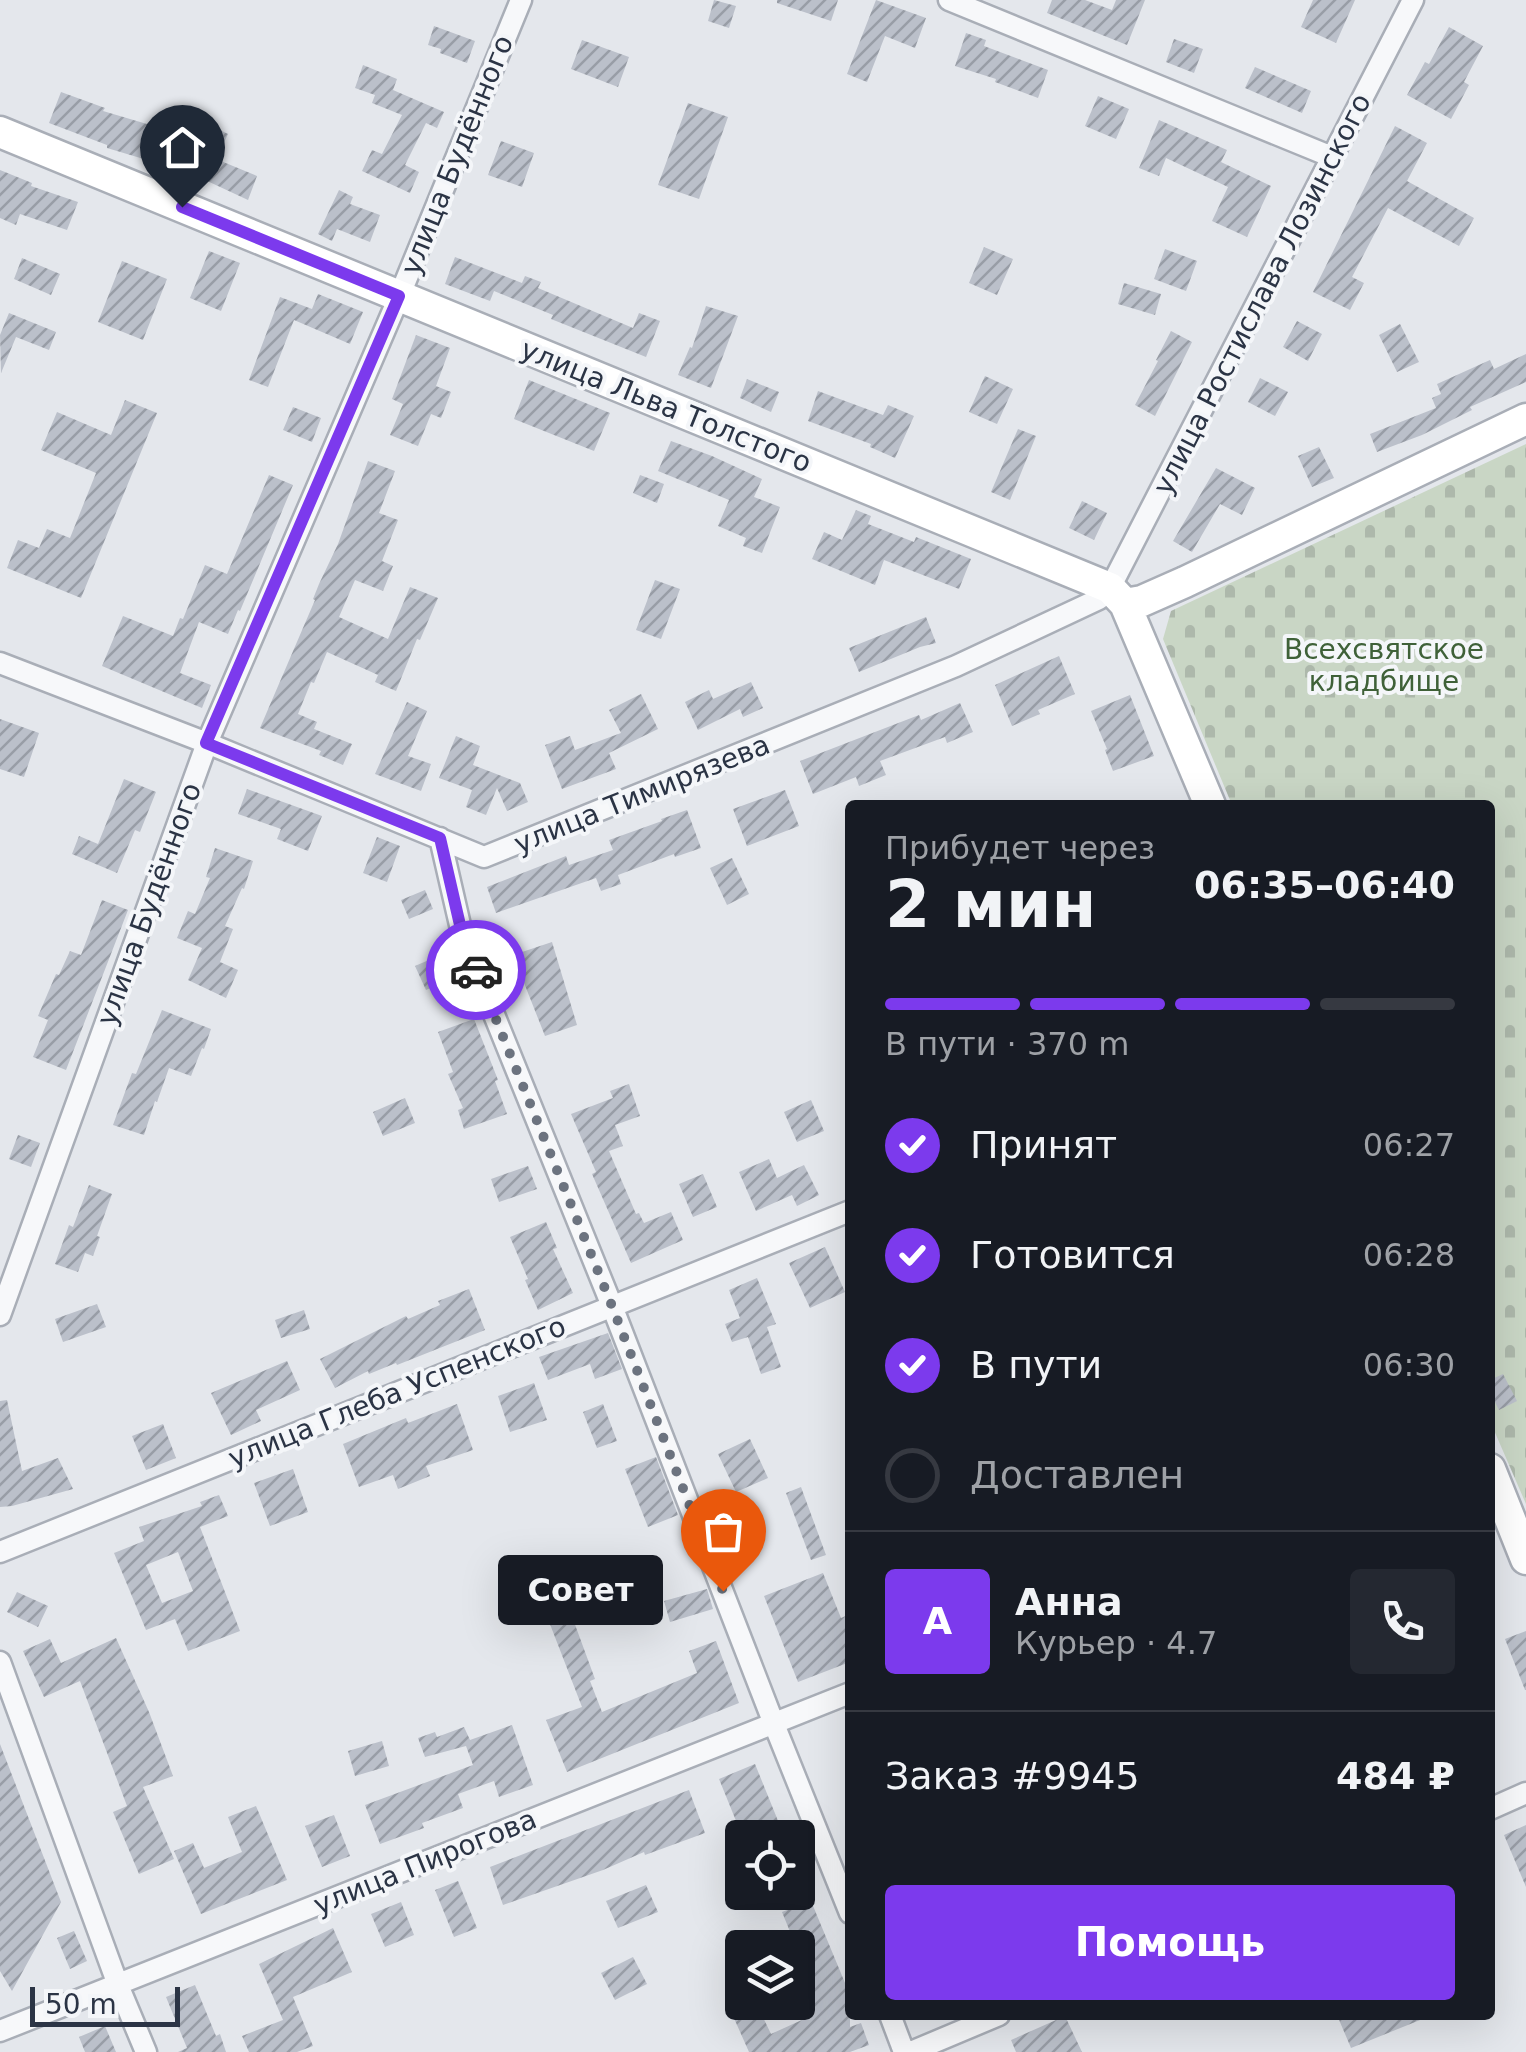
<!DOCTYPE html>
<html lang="ru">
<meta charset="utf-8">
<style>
body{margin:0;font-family:"DejaVu Sans",sans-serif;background:#242831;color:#f1f3f6;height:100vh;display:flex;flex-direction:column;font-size:38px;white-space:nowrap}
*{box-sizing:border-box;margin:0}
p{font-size:32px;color:#9ea1a6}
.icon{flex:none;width:55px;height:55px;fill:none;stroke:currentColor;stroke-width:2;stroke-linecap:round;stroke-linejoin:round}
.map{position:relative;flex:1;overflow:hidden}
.details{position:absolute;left:845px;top:800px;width:650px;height:1220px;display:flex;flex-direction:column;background:#171b24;border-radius:10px;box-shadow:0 10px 40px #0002}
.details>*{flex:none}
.tools{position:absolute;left:725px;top:1820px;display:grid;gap:20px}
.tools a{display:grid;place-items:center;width:90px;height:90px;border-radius:10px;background:#171b24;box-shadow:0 10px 40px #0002;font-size:50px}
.scale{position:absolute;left:30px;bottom:25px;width:150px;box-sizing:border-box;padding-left:10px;border:5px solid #2b3445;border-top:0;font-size:28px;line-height:35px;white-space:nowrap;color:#2b3445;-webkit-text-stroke:8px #f4f6f9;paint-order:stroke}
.pin{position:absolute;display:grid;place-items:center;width:85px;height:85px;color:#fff;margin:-102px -42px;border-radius:50% 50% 50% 0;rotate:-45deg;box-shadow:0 0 10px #0007}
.pin .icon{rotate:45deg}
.courier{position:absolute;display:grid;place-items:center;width:100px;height:100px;margin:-50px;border:8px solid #7c3aed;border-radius:50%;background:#fff;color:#222;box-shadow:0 2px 12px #0007}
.bubble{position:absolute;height:70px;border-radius:10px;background:#171b24;box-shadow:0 10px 40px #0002;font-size:32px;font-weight:800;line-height:70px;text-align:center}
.headline em{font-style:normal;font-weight:800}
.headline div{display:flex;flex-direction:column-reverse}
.headline{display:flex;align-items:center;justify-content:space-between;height:170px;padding:0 40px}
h1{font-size:65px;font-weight:800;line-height:75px}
.bar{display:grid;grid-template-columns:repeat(4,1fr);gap:15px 10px;align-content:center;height:120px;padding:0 40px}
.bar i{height:12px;border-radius:8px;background:#363941}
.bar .on{background:#7c3aed}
.bar p{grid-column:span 4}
.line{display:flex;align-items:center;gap:25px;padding:0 40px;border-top:2px solid #363941}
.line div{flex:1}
.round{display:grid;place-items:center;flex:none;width:105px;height:105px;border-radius:10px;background:#242831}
ol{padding:0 40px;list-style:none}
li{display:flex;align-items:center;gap:30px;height:110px}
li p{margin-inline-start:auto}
li .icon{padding:10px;border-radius:50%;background:#7c3aed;color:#fff;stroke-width:4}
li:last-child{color:#9ea1a6}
li i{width:55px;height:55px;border:5px solid #363941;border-radius:50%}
.primary-button{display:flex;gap:20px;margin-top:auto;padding:20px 40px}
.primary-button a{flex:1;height:115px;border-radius:10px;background:#7c3aed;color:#fff;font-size:40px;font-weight:800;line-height:115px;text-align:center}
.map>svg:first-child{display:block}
.cemetery{fill:url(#cemetery-stones)}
.building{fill:url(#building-hatch);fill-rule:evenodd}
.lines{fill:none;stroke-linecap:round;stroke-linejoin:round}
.street-casing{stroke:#a9aeb7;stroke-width:25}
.secondary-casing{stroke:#a9aeb7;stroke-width:35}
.street{stroke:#f7f8fa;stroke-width:20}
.secondary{stroke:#fff;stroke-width:30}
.done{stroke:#6c737f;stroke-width:10;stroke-dasharray:0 18}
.route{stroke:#7c3aed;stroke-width:12}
.labels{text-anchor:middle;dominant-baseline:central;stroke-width:8;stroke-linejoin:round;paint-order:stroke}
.street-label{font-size:28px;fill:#2b3445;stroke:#f4f6f9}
.park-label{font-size:28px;fill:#3f6138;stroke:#f4f6f9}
</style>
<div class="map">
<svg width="1526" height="2052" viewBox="0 0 1526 2052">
<defs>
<pattern id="cemetery-stones" width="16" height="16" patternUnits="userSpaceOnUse" patternTransform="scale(2.5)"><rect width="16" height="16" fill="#c9d6c5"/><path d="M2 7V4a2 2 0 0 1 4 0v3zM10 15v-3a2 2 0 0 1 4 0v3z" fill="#adb8ab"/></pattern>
<pattern id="building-hatch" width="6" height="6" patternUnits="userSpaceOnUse" patternTransform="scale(2.5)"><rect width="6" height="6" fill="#bbc0ca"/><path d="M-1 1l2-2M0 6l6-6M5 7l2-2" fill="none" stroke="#989da6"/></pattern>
</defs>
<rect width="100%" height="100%" fill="#e4e7ec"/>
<path class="cemetery" d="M1526,444V1504L1490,1421V805H1232L1163,639L1171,611Z"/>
<path class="building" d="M714,0L736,6L729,28L708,21Z
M777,0H838L831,21L777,3Z
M876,0L926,18L915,48L885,36L867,82L847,74Z
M1052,0H1085L1112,10L1116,0H1145L1127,45L1047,13Z
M1313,0H1355L1336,43L1301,27Z
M434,26L475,41L467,63L440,53L441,49L428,45Z
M1449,27L1483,46L1464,82L1469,85L1451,119L1407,95L1425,62L1429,64Z
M966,33L986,40L984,46L1048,70L1038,98L995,82L996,79L955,66Z
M1174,39L1203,49L1194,73L1166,62Z
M582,40L629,57L618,87L571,69Z
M363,65L397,79L393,90L444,112L437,128L426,123L405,165L419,172L410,193L362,171L372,150L382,154L402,115L372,103L375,95L355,88Z
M1255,67L1311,91L1302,113L1245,88Z
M61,92L105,108L103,111L157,127L147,160L107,148V145L49,123Z
M1098,96L1129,109L1116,139L1085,126Z
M688,103L728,117L699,199L658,185Z
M198,119L228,134L216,159L257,176L248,200L175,166Z
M1159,120L1227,150L1221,162L1271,186L1247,237L1212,221L1228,187L1166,158L1159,176L1139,168Z
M1395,126L1427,143L1407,181L1474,218L1459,246L1388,208L1352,277L1364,283L1350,310L1313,292Z
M501,141L534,153L522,187L488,175Z
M0,170L32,183L31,186L78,202L67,230L20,214L16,225L0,218Z
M339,190L353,197L350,204L380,215L370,242L337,229L332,241L318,234Z
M984,247L1013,259L997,295L969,283Z
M1165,249L1197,261L1186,291L1154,279Z
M209,251L240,263L221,311L190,298Z
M455,257L522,283L525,276L541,282L538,288L633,328L639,313L660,321L646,357L551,319L553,315L494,291L490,301L445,284Z
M22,258L60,274L51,295L14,279Z
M122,261L167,279L143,340L98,322Z
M1124,283L1161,294L1155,315L1118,304Z
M318,294L363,312L350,344L294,320L268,387L249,380L280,297L312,309Z
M706,306L738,316L711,388L678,375L690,347L692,348Z
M9,313L56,332L49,350L16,337L1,373L0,335Z
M1297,321L1322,334L1308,361L1283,347Z
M1400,324L1419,362L1397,372L1379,335Z
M1171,331L1192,342L1155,416L1135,405L1158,361L1156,360Z
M416,335L450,348L436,386L451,392L441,418L431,414L418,446L390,435L403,404L392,399Z
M1526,354V382L1470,407L1472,410L1422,435L1377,452L1370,434L1436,408L1432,398L1441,394L1437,384L1490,360L1494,369Z
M985,376L1013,389L997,424L969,412Z
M1260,378L1288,392L1275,416L1248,402Z
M747,379L779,392L771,412L740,398Z
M529,380L610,413L594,451L514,419Z
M818,391L883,415L888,405L914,416L895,458L870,447L871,444L808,421Z
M125,400L157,413L81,598L7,568L18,540L39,548L47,529L70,538L96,473L41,450L57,412L111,435Z
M293,407L321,418L312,442L283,430Z
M1018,429L1036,436L1010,500L991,492Z
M671,441L712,456L762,479L754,497L780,507L762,553L743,546L746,538L718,526L729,500L658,471Z
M1319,447L1334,478L1312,487L1298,456Z
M368,461L395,471L379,513L398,520L382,561L393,566L383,591L355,580L339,617L388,639L410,587L438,598L420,640L417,639L396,691L375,682L378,675L327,652L314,683L311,682L298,714L317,722L314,729L352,744L343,765L319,755L321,751L260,728L315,600L313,599L319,584L338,544Z
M1216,468L1255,488L1242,515L1220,504L1192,552L1173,541Z
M269,475L293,485L240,611L238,610L228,634L199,622L180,673L211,685L202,708L102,666L123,616L173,636L180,618L183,619L205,565L227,574Z
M640,475L664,484L657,503L633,493Z
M1082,501L1107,513L1094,540L1069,528Z
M856,510L871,516L868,524L914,542L916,537L971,559L959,589L884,560L875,585L812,559L824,532L842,540Z
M655,580L680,589L661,639L636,630Z
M926,617L936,643L920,647L859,672L849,648Z
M1059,656L1075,694L1038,710L1040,714L1012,726L995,685Z
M751,682L763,708L743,717L740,709L698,730L685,702L709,690L713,699Z
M641,694L658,729L609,753L616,769L562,789L545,745L570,736L575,750L621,733L609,710Z
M1130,695L1154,756L1113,771L1105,750L1107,749L1091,711Z
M407,702L427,711L408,756L431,764L421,791L375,774Z
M960,703L973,732L947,743L945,737L880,761L886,775L859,786L856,777L813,794L800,761L919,715L921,720Z
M0,719L39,733L24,777L0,769Z
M456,736L480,746L473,765L520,783L528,802L507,811L497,788L486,815L466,807L472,790L439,778Z
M124,779L156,792L140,832L135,830L117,873L72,854L79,836L98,844Z
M247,789L322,816L308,851L277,839L281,829L238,814Z
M785,790L799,826L747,846L733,809Z
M687,810L701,848L675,857L674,854L618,875L621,884L601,891L596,878L496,913L487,887L566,856L569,865L613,850L609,840L662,821L661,819Z
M377,837L400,846L387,882L363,873Z
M215,848L253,861L244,889L242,888L225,926L233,929L220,962L238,970L226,998L188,980L202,948L177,938L188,911L195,914L210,878L206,877Z
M732,858L749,894L727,905L710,868Z
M425,890L433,909L409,919L401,900Z
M102,900L128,910L66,1070L33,1057L48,1020L38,1016L56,974L59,975L70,951L81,955Z
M552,942L577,1025L545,1036L513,955Z
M445,953L455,977L426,990L415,966Z
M162,1010L211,1029L204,1049L202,1048L191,1076L169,1068L157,1102L155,1101L144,1135L113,1125L132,1073L136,1074Z
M474,1019L498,1080L495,1081L507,1114L464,1129L458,1110L463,1108L448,1074L453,1072L438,1032Z
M629,1084L640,1116L615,1125L623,1146L609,1151L636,1214L639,1213L644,1223L671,1212L683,1240L631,1263L592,1174L596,1172L571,1114L613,1098L610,1091Z
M405,1098L415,1123L383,1136L373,1112Z
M811,1100L824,1131L797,1142L784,1112Z
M18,1135L40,1143L31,1167L9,1159Z
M769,1159L777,1178L804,1165L819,1195L797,1206L792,1195L756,1211L739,1172Z
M528,1166L537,1189L499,1202L491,1179Z
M703,1174L717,1207L693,1217L679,1184Z
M89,1185L112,1194L97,1236L100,1237L93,1256L85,1253L78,1272L55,1264L69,1225L73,1227Z
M546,1222L557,1248L553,1249L573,1293L538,1310L525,1280L528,1279L510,1237Z
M825,1247L845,1292L810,1308L789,1263Z
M757,1278L776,1324L767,1327L781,1367L761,1374L748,1337L732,1342L725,1324L740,1318L729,1290Z
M469,1289L485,1330L397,1365L396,1363L369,1374L368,1371L335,1388L320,1359L406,1316L408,1319L440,1305L438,1301Z
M97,1304L106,1327L63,1342L55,1319Z
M304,1310L310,1329L281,1338L275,1320Z
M608,1333L622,1369L595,1379L590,1364L548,1380L539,1357Z
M287,1361L300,1390L256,1410L261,1421L231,1435L211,1393Z
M1503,1374L1517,1401L1499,1410L1490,1392V1380Z
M534,1383L547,1420L510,1432L498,1396Z
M7,1400L22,1471L58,1458L73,1489L12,1506L0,1507V1401Z
M457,1404L473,1450L426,1466L430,1476L398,1489L393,1475L359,1487L343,1444L406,1418L408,1423Z
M603,1404L617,1441L597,1448L583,1412Z
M163,1424L176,1458L146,1470L132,1436Z
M750,1439L768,1478L736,1492L718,1454Z
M656,1457L678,1515L648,1527L625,1469Z
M293,1469L308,1512L270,1526L254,1483Z
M801,1487L826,1555L811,1560L786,1493Z
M219,1495L228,1516L200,1527L240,1631L188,1651L175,1619L146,1630L114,1553L144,1541L139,1527L202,1506L200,1502ZM178,1552L193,1591L162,1603L146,1565Z
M823,1573L841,1618L850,1614V1662L798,1682L764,1596Z
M707,1589L713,1609L670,1622L664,1601Z
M17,1592L48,1606L38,1627L7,1612Z
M570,1611L595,1679L590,1681L602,1712L697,1673L689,1651L716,1641L739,1703L567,1772L546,1720L582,1707L548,1619Z
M1526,1631V1690H1525L1505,1639Z
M116,1638L149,1712L173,1776L143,1787L174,1859L139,1874L113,1812L127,1806L80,1681L44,1697L23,1651L50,1639L61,1663Z
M512,1725L533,1785L499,1797L494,1781L458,1794L463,1808L422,1823L424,1828L380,1844L365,1805L473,1765L466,1746L425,1757L418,1738L435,1732L437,1737L464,1727L470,1740Z
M382,1741L389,1766L355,1776L348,1751Z
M0,1744L61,1902L12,1991L0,1971Z
M755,1764L785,1838H743L719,1779Z
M689,1790L705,1833L645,1855L644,1852L603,1870L503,1905L490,1867Z
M256,1806L287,1880L201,1914L174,1851L193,1843L204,1868L242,1852L228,1817Z
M334,1815L350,1856L322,1867L305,1826Z
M1526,1825V1887L1504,1835Z
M458,1881L477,1928L454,1937L435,1890Z
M646,1885L658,1912L618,1928L606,1901Z
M811,1901L850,1995V2027L861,2023L869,2045L850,2052H749L733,2016L757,2005L771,2034L815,2014L808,1995L815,1993L782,1912Z
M401,1902L414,1935L385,1947L371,1914Z
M333,1928L352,1972L293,1997L313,2046L297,2052H249L242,2036L283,2020L259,1964Z
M74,1931L87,1961L70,1969L57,1938Z
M633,1957L647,1984L615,2000L601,1973Z
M195,1985L216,2036L220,2034L226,2052H178L187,2048L166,1997Z
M1337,2015H1430V2016L1351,2048Z
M1065,2016L1082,2052H1016L1011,2040Z
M105,2026L116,2052H85L79,2037Z"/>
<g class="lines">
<g class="street-casing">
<path id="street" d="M949,0L1332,157
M0,663L207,743L484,857L956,666L1099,599L1110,588L1413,0
M440,838L463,938L612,1306L774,1724L850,1913
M0,1315L207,743L399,297L521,0
M0,1552L850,1211
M0,1662L118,1985L146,2052
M1490,1809L1526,1793
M890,2015L904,2052
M0,2031L850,1693
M911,2052L999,2015"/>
</g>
<g class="secondary-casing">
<path id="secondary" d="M0,132L1110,588L1125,604L1210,805
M1125,604L1142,601L1185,582L1526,419
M1490,1469L1526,1559"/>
</g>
<use href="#street" class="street"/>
<use href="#secondary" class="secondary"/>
</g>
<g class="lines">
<path class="done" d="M476,970L612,1306L723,1591"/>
<path class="route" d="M182,207L399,296L206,743L440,838L463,938L476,970"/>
</g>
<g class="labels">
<g class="street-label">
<text transform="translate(457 155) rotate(-68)">улица Будённого</text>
<text transform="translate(1262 294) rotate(-63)">улица Ростислава Лозинского</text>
<text transform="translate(666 406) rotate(22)">улица Льва Толстого</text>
<text transform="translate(642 794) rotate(-22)">улица Тимирязева</text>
<text transform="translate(149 904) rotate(-70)">улица Будённого</text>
<text transform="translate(397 1392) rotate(-22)">улица Глеба Успенского</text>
<text transform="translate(425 1862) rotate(-22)">улица Пирогова</text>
</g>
<g class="park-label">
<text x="1384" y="649">Всехсвятское<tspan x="1384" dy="32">кладбище</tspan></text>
</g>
</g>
</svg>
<div class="tools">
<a><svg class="icon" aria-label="locate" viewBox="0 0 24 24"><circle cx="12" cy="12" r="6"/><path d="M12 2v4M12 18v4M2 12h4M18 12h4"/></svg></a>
<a><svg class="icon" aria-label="layers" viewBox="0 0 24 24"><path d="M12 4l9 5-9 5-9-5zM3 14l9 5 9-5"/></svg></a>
</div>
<div class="scale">50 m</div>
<div class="pin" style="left:723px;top:1591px;background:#ea580c"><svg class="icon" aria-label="bag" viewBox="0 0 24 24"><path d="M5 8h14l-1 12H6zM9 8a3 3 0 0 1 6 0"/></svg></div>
<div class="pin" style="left:182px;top:207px;background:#1f2937"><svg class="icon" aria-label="home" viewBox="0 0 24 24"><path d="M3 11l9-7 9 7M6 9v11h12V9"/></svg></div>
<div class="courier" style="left:476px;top:970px"><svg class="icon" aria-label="car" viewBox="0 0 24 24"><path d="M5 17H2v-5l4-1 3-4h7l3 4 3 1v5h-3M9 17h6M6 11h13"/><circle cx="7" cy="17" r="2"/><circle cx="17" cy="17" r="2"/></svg></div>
<div class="bubble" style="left:498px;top:1555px;width:165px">Совет</div>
<section class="details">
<div class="headline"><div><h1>2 мин</h1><p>Прибудет через</p></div><em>06:35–06:40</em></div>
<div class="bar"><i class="on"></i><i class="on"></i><i class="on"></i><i></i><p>В пути · 370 m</p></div>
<ol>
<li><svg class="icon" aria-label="check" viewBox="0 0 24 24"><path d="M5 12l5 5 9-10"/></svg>Принят<p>06:27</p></li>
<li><svg class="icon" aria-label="check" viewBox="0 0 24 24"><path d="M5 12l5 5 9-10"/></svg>Готовится<p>06:28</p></li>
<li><svg class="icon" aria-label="check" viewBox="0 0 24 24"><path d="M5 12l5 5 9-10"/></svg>В пути<p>06:30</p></li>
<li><i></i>Доставлен</li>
</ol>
<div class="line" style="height:180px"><b class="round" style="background:#7c3aed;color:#fff">А</b><div><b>Анна</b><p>Курьер · 4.7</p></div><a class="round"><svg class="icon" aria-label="phone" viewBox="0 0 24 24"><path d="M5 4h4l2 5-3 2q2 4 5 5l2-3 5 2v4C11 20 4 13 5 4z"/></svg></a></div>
<div class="line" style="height:130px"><div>Заказ #9945</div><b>484 ₽</b></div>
<div class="primary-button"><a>Помощь</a></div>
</section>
</div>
